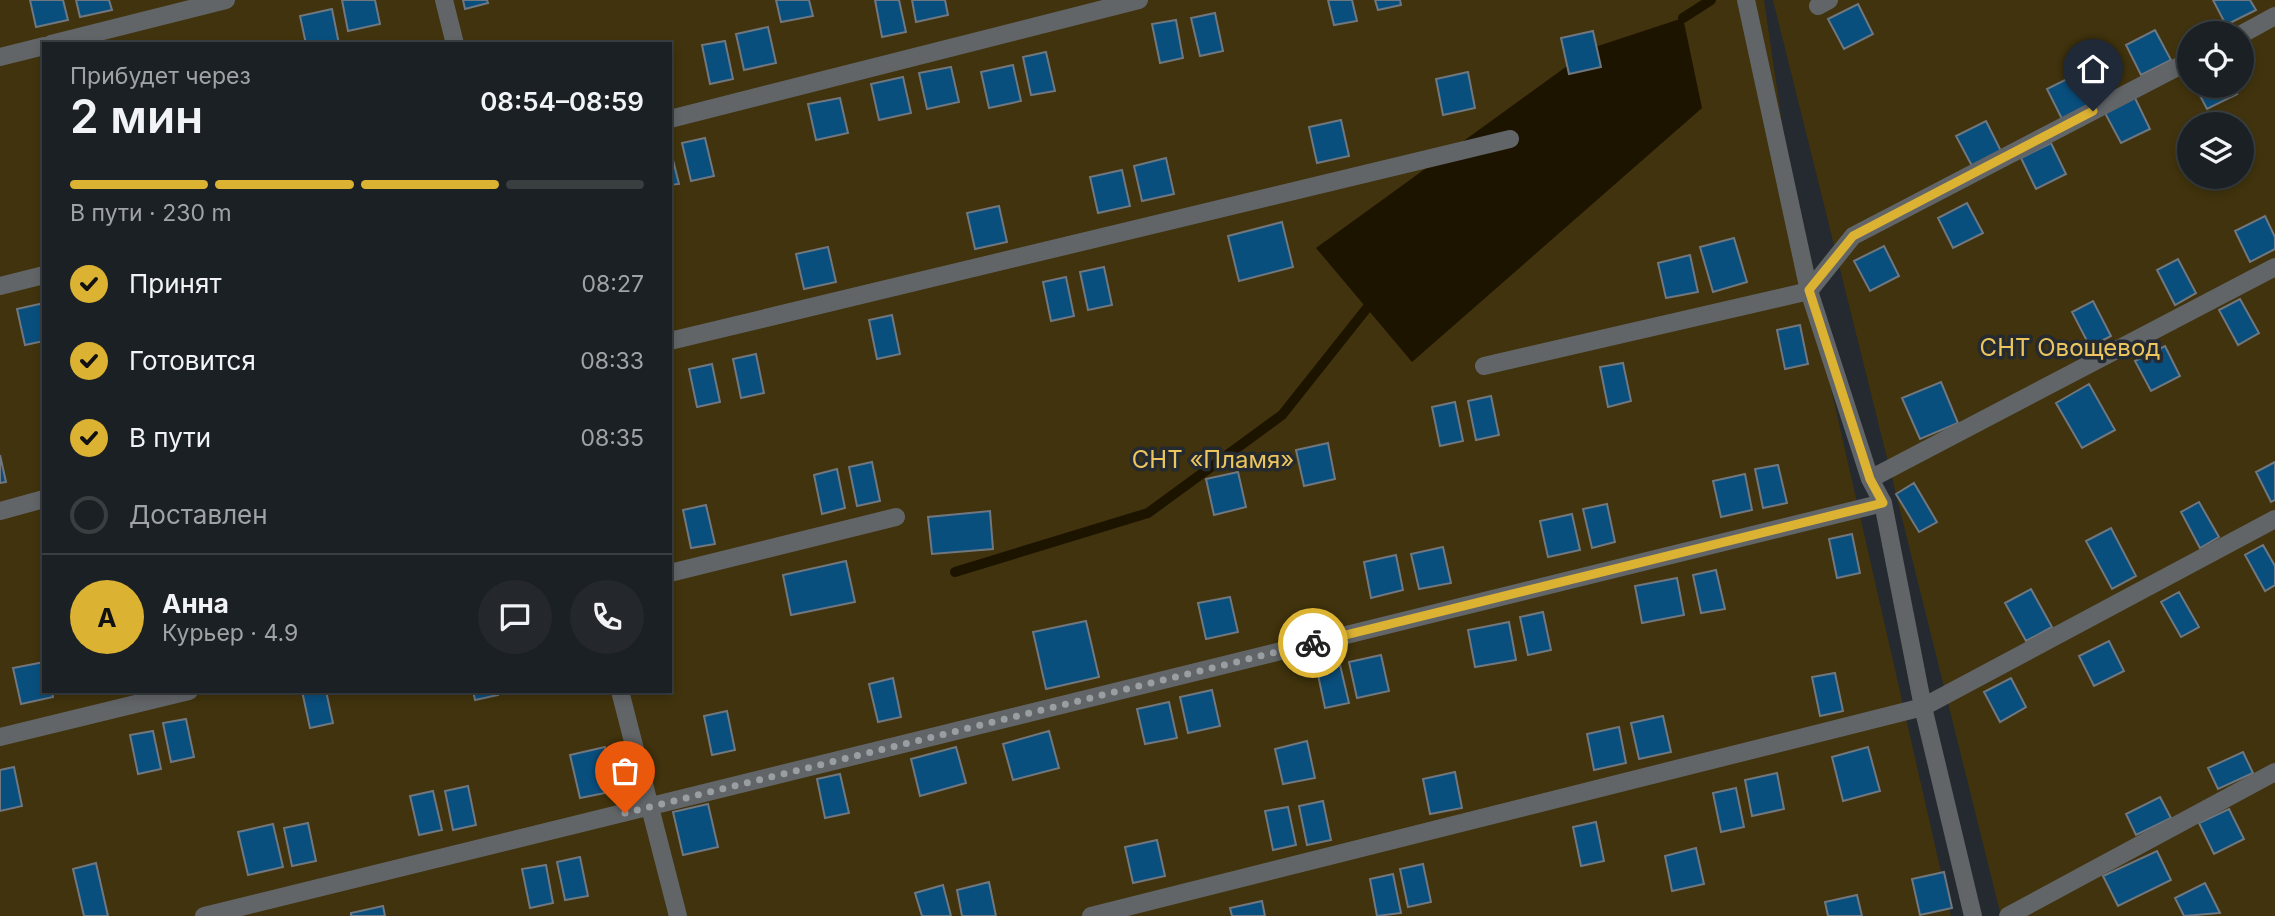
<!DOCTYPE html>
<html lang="ru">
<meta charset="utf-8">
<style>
body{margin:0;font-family:Inter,sans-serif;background:#24282c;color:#f1f3f6;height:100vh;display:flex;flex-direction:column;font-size:26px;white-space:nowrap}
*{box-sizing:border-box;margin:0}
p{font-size:23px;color:#a0a3a6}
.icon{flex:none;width:38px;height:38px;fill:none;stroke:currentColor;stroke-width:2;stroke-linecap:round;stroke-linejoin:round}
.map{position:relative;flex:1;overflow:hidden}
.details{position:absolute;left:42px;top:42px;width:630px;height:651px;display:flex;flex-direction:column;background:#1b2024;border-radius:0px;box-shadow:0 4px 10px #0003,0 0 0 2px #393e41}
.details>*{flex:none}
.buttons{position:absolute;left:2177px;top:21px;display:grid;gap:14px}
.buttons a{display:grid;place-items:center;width:77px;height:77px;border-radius:50%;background:#1b2024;box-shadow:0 4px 10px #0003,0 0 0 2px #393e41;font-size:35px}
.pin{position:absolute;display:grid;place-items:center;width:60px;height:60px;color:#fff;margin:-72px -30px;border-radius:50% 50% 50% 0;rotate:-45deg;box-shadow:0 0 7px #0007}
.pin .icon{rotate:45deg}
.courier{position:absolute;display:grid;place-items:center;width:70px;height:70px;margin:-35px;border:5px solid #dcb233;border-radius:50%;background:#fff;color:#222;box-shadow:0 2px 9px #0007}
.summary em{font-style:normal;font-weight:600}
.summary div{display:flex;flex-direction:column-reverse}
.summary{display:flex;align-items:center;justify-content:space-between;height:119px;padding:0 28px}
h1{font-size:46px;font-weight:600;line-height:52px}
.bar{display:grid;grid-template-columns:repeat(4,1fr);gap:10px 7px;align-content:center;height:84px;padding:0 28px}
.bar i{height:9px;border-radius:5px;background:#393e41}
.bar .current{background:#dcb233}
.bar p{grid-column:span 4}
.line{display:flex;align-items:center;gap:18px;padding:0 28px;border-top:2px solid #393e41}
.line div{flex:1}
.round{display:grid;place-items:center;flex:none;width:74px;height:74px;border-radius:37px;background:#24282c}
ol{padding:0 28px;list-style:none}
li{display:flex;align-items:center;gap:21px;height:77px}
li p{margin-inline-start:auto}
li .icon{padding:7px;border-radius:50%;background:#dcb233;color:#111;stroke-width:4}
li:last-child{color:#a0a3a6}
li i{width:38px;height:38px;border:4px solid #393e41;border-radius:50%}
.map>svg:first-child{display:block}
.green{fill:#40330d;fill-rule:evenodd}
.water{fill:#1d1400}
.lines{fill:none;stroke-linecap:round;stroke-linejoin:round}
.stream{stroke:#1d1400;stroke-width:10}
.building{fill:#094f7e;stroke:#70777f;stroke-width:2}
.minor{stroke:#626568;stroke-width:18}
.done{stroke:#989ea2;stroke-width:7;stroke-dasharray:0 12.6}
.route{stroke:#dcb233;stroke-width:9}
.labels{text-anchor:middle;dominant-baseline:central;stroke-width:7;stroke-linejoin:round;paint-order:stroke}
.park-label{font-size:24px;fill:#ecc65c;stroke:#242a30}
</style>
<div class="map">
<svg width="2275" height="916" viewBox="0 0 2275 916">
<rect width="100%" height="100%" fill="#242a30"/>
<path class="green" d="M0,0H1764L1803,265L1951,916H0ZM44,44H670V691H44Z
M1773,0H2275V916H2001ZM2189,33H2242V86H2189ZM2189,124H2242V177H2189Z"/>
<path class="water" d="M1683,18L1702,108L1412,362L1316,248L1592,48Z"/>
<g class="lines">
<path class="stream" d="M1683,18L1711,0
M955,572L1148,513L1282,415L1367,308"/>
</g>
<path class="building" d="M30,0H63L68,20L36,27Z
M76,0H109L112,10L80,17Z
M342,0H375L380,24L348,31Z
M463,0H487L488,3L465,9Z
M776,0H809L813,16L781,22Z
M875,0H899L906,32L882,37Z
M912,0H945L948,15L916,22Z
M1328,0H1352L1357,21L1334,25Z
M1375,0H1400L1401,5L1378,10Z
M2213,0H2250L2256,10L2226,25Z
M1858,4L1873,34L1844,49L1828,19Z
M332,9L339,44H306L300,16Z
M1215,13L1223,51L1200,56L1191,18Z
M1176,20L1183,58L1160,63L1152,24Z
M768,27L776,63L744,70L736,34Z
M2155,30L2171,60L2141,75L2126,45Z
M1593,31L1601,67L1569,74L1561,38Z
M725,41L733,79L710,84L702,45Z
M1046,52L1055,91L1031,95L1023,57Z
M1013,65L1021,101L989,108L981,72Z
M951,67L959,102L927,109L919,73Z
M1468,72L1475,108L1443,115L1436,79Z
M2077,74L2092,104L2062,119L2047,89Z
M903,77L911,113L879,120L871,84Z
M2195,86H2232L2237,94L2207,109Z
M840,98L848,133L816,140L808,104Z
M2135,98L2150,129L2121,143L2105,113Z
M1341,120L1349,156L1317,163L1309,127Z
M1986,121L2001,151L1972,166L1956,136Z
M705,138L714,176L691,181L682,143Z
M2051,143L2066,174L2036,189L2021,158Z
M670,148L679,184L670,185Z
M1166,158L1174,194L1142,201L1134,166Z
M1122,170L1130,206L1098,213L1090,177Z
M1967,203L1983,233L1953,248L1938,218Z
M999,206L1007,242L975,249L967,213Z
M2265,216L2275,237V249L2250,262L2235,231Z
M1282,222L1293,267L1239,281L1228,236Z
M1734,238L1747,282L1713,292L1700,247Z
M1884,246L1899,276L1870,291L1854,261Z
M828,247L836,282L804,289L796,254Z
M1690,255L1698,292L1666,298L1658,263Z
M2178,259L2196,293L2175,305L2157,270Z
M1104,267L1112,305L1088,310L1080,272Z
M1066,277L1074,316L1051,321L1043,282Z
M2240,299L2259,333L2238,345L2219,310Z
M2093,301L2111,336L2090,347L2072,312Z
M44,303V341L25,345L17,309Z
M892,315L900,354L877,359L869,320Z
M1800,325L1808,364L1785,369L1777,330Z
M2165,346L2180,376L2151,391L2135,361Z
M756,354L764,393L741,398L733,359Z
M1623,363L1631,401L1608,407L1600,367Z
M712,364L720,402L697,407L689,369Z
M1941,382L1958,423L1920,439L1902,398Z
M2089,384L2115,430L2082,448L2056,403Z
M1491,396L1499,435L1476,440L1468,401Z
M1455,402L1463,441L1440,446L1432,407Z
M1328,443L1335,479L1304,486L1296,450Z
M0,455L6,482L0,483Z
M872,462L880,501L857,506L849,467Z
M2275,462V500L2271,502L2256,472Z
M1778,465L1787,503L1763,508L1755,469Z
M837,469L845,508L822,514L814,475Z
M1238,472L1246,507L1214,515L1206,479Z
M1745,474L1752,510L1721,517L1713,481Z
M1914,483L1937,522L1919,532L1896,494Z
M2199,502L2219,537L2200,548L2181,512Z
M1607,504L1615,542L1592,548L1583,509Z
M706,505L715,544L691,548L683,510Z
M990,511L993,549L932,554L928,517Z
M1572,514L1580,550L1548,557L1540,521Z
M2111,528L2136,576L2112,589L2086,541Z
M1852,534L1860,573L1837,578L1829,539Z
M2263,545L2275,566V585L2265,591L2245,555Z
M1443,547L1451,583L1419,589L1411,554Z
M1396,555L1403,590L1371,598L1364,562Z
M846,561L855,602L791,615L783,575Z
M1716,570L1725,609L1701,613L1693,575Z
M1677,578L1684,615L1642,623L1635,586Z
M2031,589L2052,627L2026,641L2005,603Z
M2179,592L2199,627L2181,637L2161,602Z
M1230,597L1238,632L1206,639L1198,603Z
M1543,612L1551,650L1528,655L1520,617Z
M1086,621L1099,677L1046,689L1033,632Z
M1509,622L1516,660L1475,667L1468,630Z
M2109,641L2124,671L2094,686L2079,656Z
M1381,655L1389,691L1357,698L1349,662Z
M44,662V691H52L53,697L21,704L13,668Z
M1340,665L1349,703L1325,708L1317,670Z
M1835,673L1843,711L1820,716L1812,677Z
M893,678L901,717L878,722L869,684Z
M2011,678L2026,707L2000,722L1984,692Z
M1212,690L1220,726L1188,733L1180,697Z
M302,691H326L333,723L310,728Z
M473,691H497L498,695L475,700Z
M1169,702L1177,738L1145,744L1137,709Z
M727,711L735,750L712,755L704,716Z
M1663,716L1671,752L1639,759L1631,723Z
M186,719L194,757L171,762L163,723Z
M1619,727L1626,763L1594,770L1587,734Z
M153,731L161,769L138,774L130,735Z
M1049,731L1059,768L1013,780L1003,744Z
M1307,741L1315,778L1283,784L1275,749Z
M605,747L615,791L580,798L570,755Z
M956,747L966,783L920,796L911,759Z
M1868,747L1880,791L1843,801L1832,757Z
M2243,752L2253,773L2218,789L2208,768Z
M14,767L22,806L0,811V770Z
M1455,772L1462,808L1430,814L1423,779Z
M1777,773L1784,809L1752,816L1745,780Z
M840,774L849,813L825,818L817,779Z
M468,786L476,825L453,830L445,791Z
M1736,788L1744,827L1721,832L1713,793Z
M433,791L442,830L419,835L410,796Z
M2160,797L2171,818L2136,835L2126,814Z
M1323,801L1331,840L1307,845L1299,806Z
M708,804L718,847L683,855L673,812Z
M1288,807L1296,845L1273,850L1265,811Z
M2229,809L2244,839L2214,854L2199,823Z
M1596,822L1604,861L1581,866L1573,827Z
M308,823L316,861L292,866L284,828Z
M273,824L283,867L248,875L238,832Z
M1157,840L1165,876L1133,883L1125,847Z
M1696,848L1704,884L1672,891L1665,856Z
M2157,851L2171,880L2118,906L2103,876Z
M580,857L588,896L565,900L557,862Z
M96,863L108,916H84L73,869Z
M1423,864L1431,902L1408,907L1400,869Z
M546,865L553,903L530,908L522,869Z
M1944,872L1952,908L1920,915L1912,879Z
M1393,874L1401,913L1377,916L1370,879Z
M989,882L996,916H962L957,890Z
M2205,883L2220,913L2184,916L2175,898Z
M943,885L951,916H922L915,893Z
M1857,895L1862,916H1828L1825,902Z
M1262,901L1265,916H1232L1230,908Z
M383,906L385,916H351V913Z"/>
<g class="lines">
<path class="minor" d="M444,0L455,44
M1746,0L1809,291L1870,479L1883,503L1923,707L1973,916
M1818,6L1829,0
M2242,34L2275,16
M51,44L226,0
M0,57L44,46
M670,119L1139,0
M0,286L44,275
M670,341L1510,139
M1484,366L1809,291L1853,236L2189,61
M1870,479L2275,267
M0,511L44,499
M670,573L896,517
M620,691L678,916
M0,737L189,691
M204,916L1883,503
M1091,916L1923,707L2275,519
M2008,916L2275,772"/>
</g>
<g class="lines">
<path class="done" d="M625,813L1313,643"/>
<path class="route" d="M1313,643L1883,503L1870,479L1809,290L1853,236L2093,111"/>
</g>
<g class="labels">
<g class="park-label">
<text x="2070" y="347">СНТ Овощевод</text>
<text x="1213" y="459">СНТ «Пламя»</text>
</g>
</g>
</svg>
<div class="buttons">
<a><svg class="icon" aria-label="locate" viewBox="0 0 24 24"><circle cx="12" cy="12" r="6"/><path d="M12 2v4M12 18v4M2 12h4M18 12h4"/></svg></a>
<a><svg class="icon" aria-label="layers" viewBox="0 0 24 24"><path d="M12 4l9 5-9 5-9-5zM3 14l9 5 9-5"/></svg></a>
</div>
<div class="pin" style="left:625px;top:813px;background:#ea580c"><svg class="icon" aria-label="bag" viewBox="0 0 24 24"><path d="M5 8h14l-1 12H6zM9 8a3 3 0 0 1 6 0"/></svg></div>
<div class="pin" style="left:2093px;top:111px;background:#1f2937"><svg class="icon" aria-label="home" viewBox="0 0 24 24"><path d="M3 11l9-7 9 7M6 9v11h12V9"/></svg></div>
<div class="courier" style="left:1313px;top:643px"><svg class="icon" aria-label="bike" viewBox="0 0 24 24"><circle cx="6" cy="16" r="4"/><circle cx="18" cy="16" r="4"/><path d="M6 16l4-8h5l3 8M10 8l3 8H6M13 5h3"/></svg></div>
<section class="details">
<div class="summary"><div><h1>2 мин</h1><p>Прибудет через</p></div><em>08:54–08:59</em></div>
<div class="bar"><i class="current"></i><i class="current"></i><i class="current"></i><i></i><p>В пути · 230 m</p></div>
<ol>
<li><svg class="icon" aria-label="check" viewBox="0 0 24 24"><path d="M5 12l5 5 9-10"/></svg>Принят<p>08:27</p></li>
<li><svg class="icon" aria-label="check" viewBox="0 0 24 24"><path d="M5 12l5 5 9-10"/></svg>Готовится<p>08:33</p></li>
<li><svg class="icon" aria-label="check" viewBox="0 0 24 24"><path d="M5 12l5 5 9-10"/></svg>В пути<p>08:35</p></li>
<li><i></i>Доставлен</li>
</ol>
<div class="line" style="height:126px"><b class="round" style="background:#dcb233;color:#111">А</b><div><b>Анна</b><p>Курьер · 4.9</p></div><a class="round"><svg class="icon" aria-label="chat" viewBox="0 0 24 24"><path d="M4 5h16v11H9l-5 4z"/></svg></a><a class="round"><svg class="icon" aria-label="phone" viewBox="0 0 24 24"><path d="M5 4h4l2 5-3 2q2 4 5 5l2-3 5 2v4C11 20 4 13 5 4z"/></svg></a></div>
</section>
</div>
